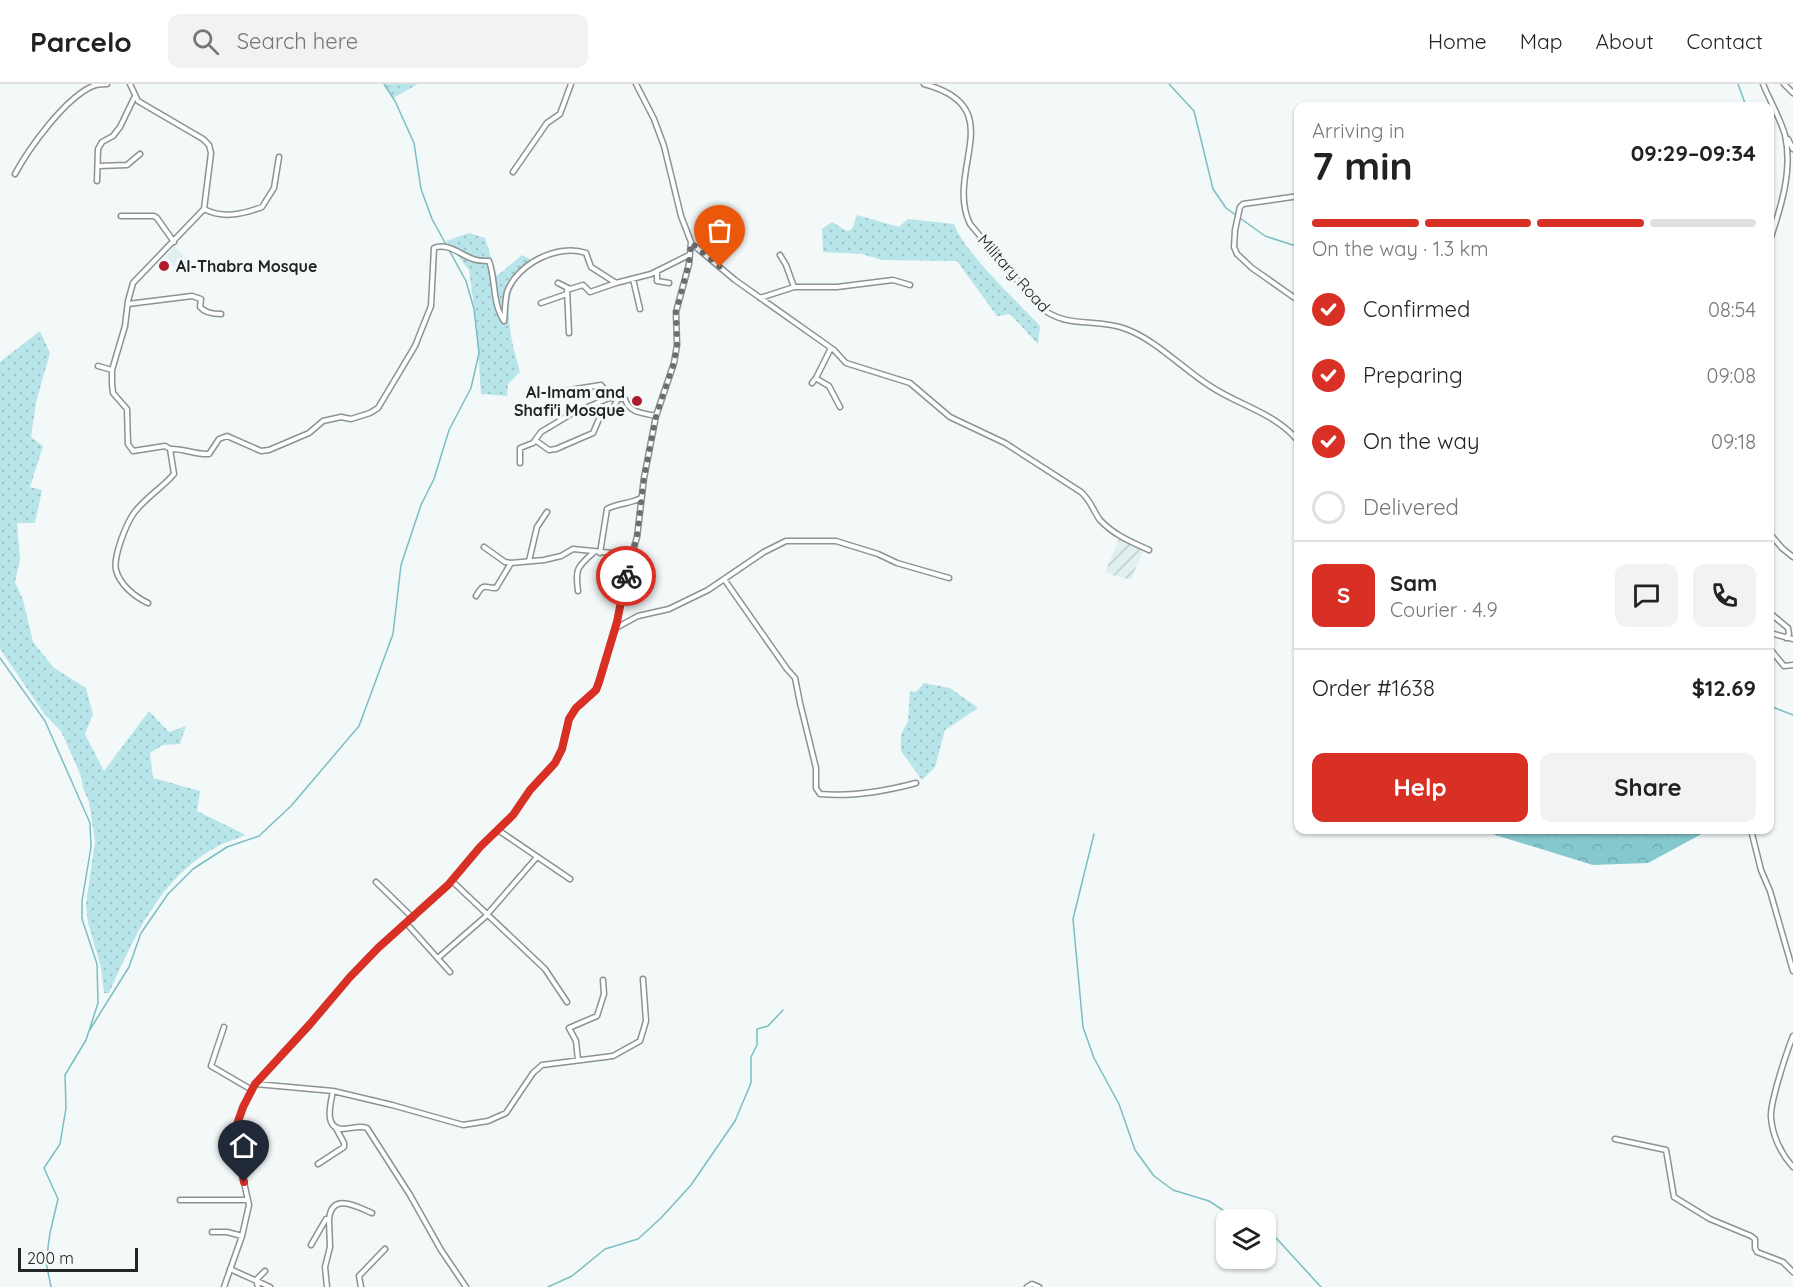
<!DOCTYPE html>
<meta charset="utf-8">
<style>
body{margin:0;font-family:Quicksand,sans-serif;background:#f2f2f2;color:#222;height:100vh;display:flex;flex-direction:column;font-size:22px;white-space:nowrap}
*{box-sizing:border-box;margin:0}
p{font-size:20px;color:#767676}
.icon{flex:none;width:33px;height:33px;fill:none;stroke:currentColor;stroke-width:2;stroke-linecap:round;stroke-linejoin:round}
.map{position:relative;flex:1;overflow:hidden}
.panel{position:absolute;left:1294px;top:18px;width:480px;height:732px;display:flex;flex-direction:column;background:#fff;border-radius:12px;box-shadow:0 2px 4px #0004}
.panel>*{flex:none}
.buttons{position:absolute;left:1216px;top:1125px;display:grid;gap:12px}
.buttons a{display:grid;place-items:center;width:60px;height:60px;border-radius:12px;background:#fff;box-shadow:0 2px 4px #0004;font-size:30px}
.scale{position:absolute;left:18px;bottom:15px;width:120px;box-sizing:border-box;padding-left:6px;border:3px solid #232525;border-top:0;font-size:16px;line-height:21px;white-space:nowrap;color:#232525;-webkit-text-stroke:4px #f3f8f8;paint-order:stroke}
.pin{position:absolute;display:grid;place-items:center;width:51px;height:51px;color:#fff;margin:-62px -26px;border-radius:50% 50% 50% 0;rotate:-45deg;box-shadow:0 0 6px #0007}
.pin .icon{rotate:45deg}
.courier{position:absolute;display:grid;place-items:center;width:60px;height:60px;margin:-30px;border:4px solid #d93025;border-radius:50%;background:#fff;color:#222;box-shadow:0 2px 8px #0007}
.summary em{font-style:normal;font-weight:700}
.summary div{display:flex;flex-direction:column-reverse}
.summary{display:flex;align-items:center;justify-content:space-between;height:102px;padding:0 18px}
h1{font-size:39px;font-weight:700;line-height:45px}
.bar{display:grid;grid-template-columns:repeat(4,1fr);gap:9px 6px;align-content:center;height:72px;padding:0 18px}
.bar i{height:8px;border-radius:4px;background:#e0e0e0}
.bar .active{background:#d93025}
.bar p{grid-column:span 4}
.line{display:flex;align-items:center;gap:15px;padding:0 18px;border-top:2px solid #e0e0e0}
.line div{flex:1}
.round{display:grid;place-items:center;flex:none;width:63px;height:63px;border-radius:12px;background:#f2f2f2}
ol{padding:0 18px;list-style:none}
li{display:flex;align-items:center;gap:18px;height:66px}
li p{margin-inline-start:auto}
li .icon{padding:6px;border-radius:50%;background:#d93025;color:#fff;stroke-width:4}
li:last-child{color:#767676}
li i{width:33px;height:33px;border:3px solid #e0e0e0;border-radius:50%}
.action{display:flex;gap:12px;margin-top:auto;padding:12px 18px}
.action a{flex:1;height:69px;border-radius:12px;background:#d93025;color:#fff;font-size:24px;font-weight:700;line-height:69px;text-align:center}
.action a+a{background:#f2f2f2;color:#222}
header{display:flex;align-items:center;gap:36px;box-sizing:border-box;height:84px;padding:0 30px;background:#fff;border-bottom:2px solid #e0e0e0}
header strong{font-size:28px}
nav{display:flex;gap:33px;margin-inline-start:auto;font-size:21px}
.search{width:420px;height:54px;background:#f2f2f2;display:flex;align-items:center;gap:15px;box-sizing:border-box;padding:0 21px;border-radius:12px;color:#767676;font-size:22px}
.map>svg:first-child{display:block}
.built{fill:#e0eff0}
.industrial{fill:url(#industrial-furrows)}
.grass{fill:url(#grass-dots)}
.forest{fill:url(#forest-crowns)}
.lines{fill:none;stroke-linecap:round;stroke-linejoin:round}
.stream{stroke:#7abec3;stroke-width:1.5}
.minor-casing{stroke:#8d9292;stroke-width:7}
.minor{stroke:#fff;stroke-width:4}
.done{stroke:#6c6f6f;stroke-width:6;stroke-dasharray:0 10.8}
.route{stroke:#d93025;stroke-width:8}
.poi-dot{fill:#af1b2b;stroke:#f3f8f8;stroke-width:2}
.labels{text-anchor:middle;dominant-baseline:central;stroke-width:6;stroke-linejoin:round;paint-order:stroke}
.poi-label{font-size:16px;font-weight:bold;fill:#232525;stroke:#f3f8f8;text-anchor:start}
.street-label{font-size:16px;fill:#232525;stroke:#f3f8f8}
</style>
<header>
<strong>Parcelo</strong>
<div class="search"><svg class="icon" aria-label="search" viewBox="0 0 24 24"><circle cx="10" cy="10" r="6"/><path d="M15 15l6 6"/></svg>Search here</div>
<nav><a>Home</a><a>Map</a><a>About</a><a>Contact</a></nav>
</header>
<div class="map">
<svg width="1793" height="1203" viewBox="0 0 1793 1203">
<defs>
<pattern id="industrial-furrows" width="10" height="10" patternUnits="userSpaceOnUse" patternTransform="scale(1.5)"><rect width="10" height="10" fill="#e0eff0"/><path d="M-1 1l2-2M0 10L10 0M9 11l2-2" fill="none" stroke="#c0cdce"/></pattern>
<pattern id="grass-dots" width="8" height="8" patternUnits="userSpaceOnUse" patternTransform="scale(1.5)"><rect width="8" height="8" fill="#b8e5e9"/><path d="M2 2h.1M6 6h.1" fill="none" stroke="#9ec4c8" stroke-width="1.8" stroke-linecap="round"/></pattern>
<pattern id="forest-crowns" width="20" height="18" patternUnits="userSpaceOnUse" patternTransform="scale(1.5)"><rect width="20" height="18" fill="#85c9cf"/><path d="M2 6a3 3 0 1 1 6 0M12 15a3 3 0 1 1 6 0" fill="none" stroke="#73acb2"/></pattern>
</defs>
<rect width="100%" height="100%" fill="#f3f8f8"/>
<path class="built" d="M174,162L191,179L179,188L166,173Z"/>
<path class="industrial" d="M1120,452L1143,466L1131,496L1105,489Z"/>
<path class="grass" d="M384,0H418L393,14Z
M857,131L899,143L908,135L954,140C963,167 1018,218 1040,242L1038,260L1010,230L997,232L957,177L882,176L862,170L823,168L822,145L832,138L847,147L852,145Z
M469,149L485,154L497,192L522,171L532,176C527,183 521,189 517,195C501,223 512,259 520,288L508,300L507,312L481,310L476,237L469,186L446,157Z
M40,247L50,269L36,318L31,353L43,362L30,403L42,406L35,439H17L20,476L15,498L23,516L33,558L54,584L86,604L93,630L85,650L104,687L149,627L169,648L186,642L180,660L163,661L150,669L153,694L200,707L197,727L246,751C237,755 226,758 216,763C160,794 134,853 109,909H104L101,883L88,839L86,820L95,757L89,718L83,704L81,692L61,647L45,631L0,565V278Z
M924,599L950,604L978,624L945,646L935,683L922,696L901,667V650L908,637L910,607L916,608Z"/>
<path class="forest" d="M1486,746H1709L1648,779L1593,781L1489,749Z"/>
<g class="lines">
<path class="stream" d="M1169,0L1194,27L1213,105L1226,124L1265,152L1299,163
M1738,0L1746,22
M0,574L45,637L90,739L91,763L82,817V835L97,880L98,919L86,956L65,991L66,1024L60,1060L44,1084L58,1115L50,1149L46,1178L51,1203
M1770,622L1793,631
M1094,750L1073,835L1083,943L1094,974L1119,1020L1135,1066L1154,1092L1173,1106L1209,1117L1238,1136
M89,947L129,883L141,849L168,810L193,785L227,763L259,752L291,722L359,642L393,550L401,481L421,421L434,395L449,346L471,304L479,269L474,225L466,197L432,135L421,105L414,59L395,17L384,0
M1266,1143L1321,1203
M548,1203L572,1192L605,1165L638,1155L661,1134L691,1101L735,1037L751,999V973L757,961V945L768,942L783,926"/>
<g class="minor-casing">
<path id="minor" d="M130,0L138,17L203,55L209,61L211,69L204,125L133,199L128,217L125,242L112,286V300L113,309L127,325L128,360L133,367L165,362L170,365L174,390C162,404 145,414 134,429C126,440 113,473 116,486C120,501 135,513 148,519
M924,0C1012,23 944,86 970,140L1039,222C1066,246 1095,233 1126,245C1156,256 1183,285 1210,302C1240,322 1276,329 1299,358
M1763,0C1770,17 1780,34 1785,51C1793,86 1781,123 1770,156
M1784,0L1793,9
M1788,55L1793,65
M98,82L127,81L140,70
M513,88L547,39L560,30L571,0
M15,90C29,64 65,14 93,2C97,0 102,0 107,0
M97,97L98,65L102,58L113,52L120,43L135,12
M1299,112L1243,120L1240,123L1235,146L1234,163L1237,170L1252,184L1299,217
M204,125C223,135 243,130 262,123L274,104L279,73
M121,132H154L157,134L174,158
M691,159L735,196L834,266L846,279L910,299L950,333L1005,359L1081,408C1092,418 1093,427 1100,436C1114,451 1131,458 1149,466
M780,171L786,181L794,203
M657,187V197L669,199
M633,195L640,225
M558,199L570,205L583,201L590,208L616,199
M567,205L569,249
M760,214L794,203H837L893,196L910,201
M541,219L567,210
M128,220L192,212L201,215L200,223C205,229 213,230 221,230
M98,282L112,286
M817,295L829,302L840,323
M812,299L816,294L831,264
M563,307L601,301L612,314
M535,356L549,366L556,365L593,349L599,335L610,329L618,315
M170,365C184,364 195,371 209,370L219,355L227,352L261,367L269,366L309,349L323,337L341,333L351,335L370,329L378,324L415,262L431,222L434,164C447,158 461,171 473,175C478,177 483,177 489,177C496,196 492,219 504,237C505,228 505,216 507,208C517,180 558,159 586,169L591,183L616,199L651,190L689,171
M520,379V364L533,359L541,348L571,330L609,314L625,315C629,329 643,329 656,332
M1770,450L1782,464L1793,473
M484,463L505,478L511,479L544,476L561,472L573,465L632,471
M600,469L607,425C618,419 630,420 641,414
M529,477L537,443L547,428
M724,495L787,585L795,594L800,619L816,684V704L820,710C851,713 886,707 916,699
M578,507C575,485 577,483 593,469
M476,512C484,498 484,504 496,504L511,479
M1770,529L1788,544L1789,550L1786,554
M616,544L638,532L669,525L708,506L764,468L786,457H836L878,470L897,479L949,494
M1770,549L1793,555
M1770,565L1784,582L1793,581
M498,746L570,795
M1751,746L1761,786L1770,807L1793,887
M452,797L545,885L567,918
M376,798L413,834
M407,840L450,888
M438,874L485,833L537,773
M224,943L211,982L252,1006
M1793,952C1787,967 1770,1018 1771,1033C1772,1051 1781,1070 1793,1083
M578,976L576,957L569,944L597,932L604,910L603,896
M256,1000L333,1007L392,1021L463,1041L488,1037L506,1029L533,989L542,981L613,972L640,957L646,937L643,895
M333,1007C331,1018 323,1044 342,1045C351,1045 359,1041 367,1044L410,1111L441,1166L466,1203
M1615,1055L1666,1066L1674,1113L1710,1135L1751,1152L1755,1155V1164L1757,1168L1783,1178L1793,1188
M318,1080L344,1063V1059L336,1044
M180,1116H248
M329,1136C331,1108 356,1122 372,1129
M212,1148H227L242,1152
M311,1161L326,1135L329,1136L330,1163L325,1183L327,1203
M230,1185L270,1203
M224,1203L242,1152L249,1121L236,1062L235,1046L244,1022L255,1000L310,941L350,893L378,864L448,801L480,763L513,731L530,706L555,679L562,665L569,635L576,624L596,606L599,599L617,538L626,490L637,453L644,394L656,332L674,279L677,261L676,228L689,180L691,158L681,132L664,62L654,35L636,0
M258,1203L256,1196L265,1187
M361,1203L359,1192L385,1165
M1027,1203L1032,1200L1039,1203"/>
</g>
<use href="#minor" class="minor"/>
</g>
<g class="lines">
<path class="done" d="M626,492L637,453L644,394L656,332L674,279L677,261L676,228L689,180L691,159L720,183"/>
<path class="route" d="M244,1098L236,1062L235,1046L243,1023L255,1000L310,940L350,893L378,864L448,801L480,763L513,731L530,706L555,679L562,665L569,635L576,624L596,606L599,598L617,538L626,492"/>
</g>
<g class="poi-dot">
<circle cx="164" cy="182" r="6"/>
<circle cx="637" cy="317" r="6"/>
</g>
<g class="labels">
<g class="poi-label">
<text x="176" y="182">Al-Thabra Mosque</text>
<text x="625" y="308" text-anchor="end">Al-Imam and<tspan x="625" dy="18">Shafi'i Mosque</tspan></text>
</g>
<g class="street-label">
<text transform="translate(1014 189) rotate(48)">Military Road</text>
</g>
</g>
</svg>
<div class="buttons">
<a><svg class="icon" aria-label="layers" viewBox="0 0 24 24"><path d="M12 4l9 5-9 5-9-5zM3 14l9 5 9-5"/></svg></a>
</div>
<div class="scale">200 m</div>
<div class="pin" style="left:720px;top:183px;background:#ea580c"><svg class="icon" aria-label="bag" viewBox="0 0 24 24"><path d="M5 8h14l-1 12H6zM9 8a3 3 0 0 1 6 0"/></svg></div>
<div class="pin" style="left:244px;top:1098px;background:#1f2937"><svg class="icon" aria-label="home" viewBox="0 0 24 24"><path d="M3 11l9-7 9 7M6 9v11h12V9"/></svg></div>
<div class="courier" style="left:626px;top:492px"><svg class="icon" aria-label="bike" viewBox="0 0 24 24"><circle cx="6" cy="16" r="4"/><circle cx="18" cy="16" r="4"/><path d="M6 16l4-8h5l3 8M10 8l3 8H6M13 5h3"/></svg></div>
<section class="panel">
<div class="summary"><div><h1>7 min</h1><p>Arriving in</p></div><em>09:29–09:34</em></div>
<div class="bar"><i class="active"></i><i class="active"></i><i class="active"></i><i></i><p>On the way · 1.3 km</p></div>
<ol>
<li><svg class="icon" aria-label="check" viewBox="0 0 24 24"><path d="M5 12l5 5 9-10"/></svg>Confirmed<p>08:54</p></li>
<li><svg class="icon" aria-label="check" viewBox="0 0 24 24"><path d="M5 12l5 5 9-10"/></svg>Preparing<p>09:08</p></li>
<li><svg class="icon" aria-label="check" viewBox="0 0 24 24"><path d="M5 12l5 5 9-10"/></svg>On the way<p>09:18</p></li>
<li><i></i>Delivered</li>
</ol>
<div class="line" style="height:108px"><b class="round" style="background:#d93025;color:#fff">S</b><div><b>Sam</b><p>Courier · 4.9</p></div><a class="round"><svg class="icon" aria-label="chat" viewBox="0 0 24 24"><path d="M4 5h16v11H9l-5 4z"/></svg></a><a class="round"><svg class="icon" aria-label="phone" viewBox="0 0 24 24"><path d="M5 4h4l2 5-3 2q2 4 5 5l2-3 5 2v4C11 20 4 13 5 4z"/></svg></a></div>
<div class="line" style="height:78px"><div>Order #1638</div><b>$12.69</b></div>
<div class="action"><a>Help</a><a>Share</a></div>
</section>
</div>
